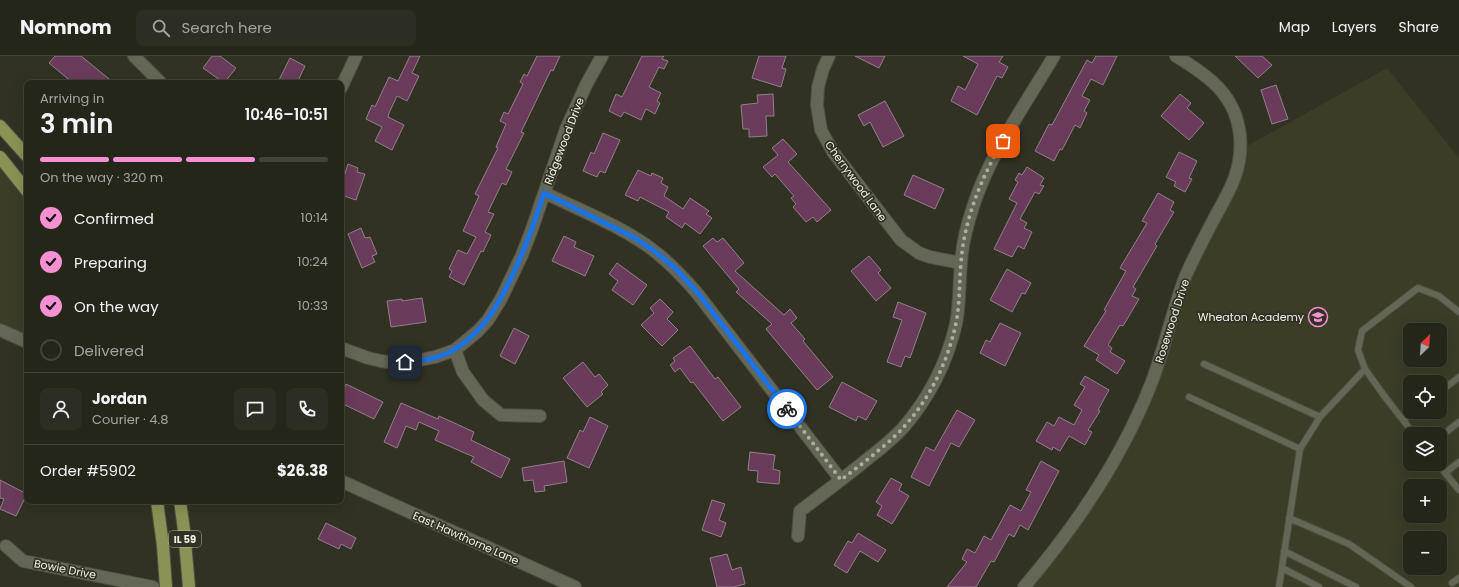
<!DOCTYPE html>
<meta charset="utf-8">
<style>
body{margin:0;font-family:Poppins,sans-serif;background:#2d2e23;color:#f1f3f6;height:100vh;display:flex;flex-direction:column;font-size:15px;white-space:nowrap}
*{box-sizing:border-box;margin:0}
p{font-size:13px;color:#a3a5a2}
.icon{flex:none;width:22px;height:22px;fill:none;stroke:currentColor;stroke-width:2;stroke-linecap:round;stroke-linejoin:round}
.map{position:relative;flex:1;overflow:hidden}
.details{position:absolute;left:24px;top:24px;width:320px;height:424px;display:flex;flex-direction:column;background:#25261a;border-radius:8px;box-shadow:0 4px 16px #0002,0 0 0 1px #424339}
.details>*{flex:none}
.needle{width:26px;rotate:25deg}
.buttons{position:absolute;left:1403px;top:267px;display:grid;gap:8px}
.buttons a{display:grid;place-items:center;width:44px;height:44px;border-radius:8px;background:#25261a;box-shadow:0 4px 16px #0002,0 0 0 1px #424339;font-size:20px}
.pin{position:absolute;display:grid;place-items:center;width:34px;height:34px;color:#fff;margin:-17px;border-radius:8px;box-shadow:0 2px 6px #0006}
.courier{position:absolute;display:grid;place-items:center;width:40px;height:40px;margin:-20px;border:3px solid #1a73e8;border-radius:50%;background:#fff;color:#222;box-shadow:0 1px 5px #0007}
.headline em{font-style:normal;font-weight:600}
.headline div{display:flex;flex-direction:column-reverse}
.headline{display:flex;align-items:center;justify-content:space-between;height:68px;padding:0 16px}
h1{font-size:26px;font-weight:600;line-height:30px}
.bar{display:grid;grid-template-columns:repeat(4,1fr);gap:6px 4px;align-content:center;height:48px;padding:0 16px}
.bar i{height:5px;border-radius:3px;background:#424339}
.bar .current{background:#f591d2}
.bar p{grid-column:span 4}
.line{display:flex;align-items:center;gap:10px;padding:0 16px;border-top:1px solid #424339}
.line div{flex:1}
.round{display:grid;place-items:center;flex:none;width:42px;height:42px;border-radius:8px;background:#2d2e23}
ol{padding:0 16px;list-style:none}
li{display:flex;align-items:center;gap:12px;height:44px}
li p{margin-inline-start:auto}
li .icon{padding:4px;border-radius:50%;background:#f591d2;color:#111;stroke-width:4}
li:last-child{color:#a3a5a2}
li i{width:22px;height:22px;border:2px solid #424339;border-radius:50%}
header{display:flex;align-items:center;gap:24px;box-sizing:border-box;height:56px;padding:0 20px;background:#25261a;border-bottom:1px solid #424339}
header strong{font-size:19px}
nav{display:flex;gap:22px;margin-inline-start:auto;font-size:14px}
.search{width:280px;height:36px;background:#2d2e23;display:flex;align-items:center;gap:10px;box-sizing:border-box;padding:0 14px;border-radius:8px;color:#a3a5a2;font-size:15px}
.map>svg:first-child{display:block}
.built{fill:#3b3d27;fill-rule:evenodd}
.building{fill:#6a3b5a;stroke:#91808a}
.lines{fill:none;stroke-linecap:round;stroke-linejoin:round}
.lane-casing{stroke:#4d4e41;stroke-width:8}
.street-casing{stroke:#4d4e41;stroke-width:14}
.secondary-casing{stroke:#4d4e41;stroke-width:14}
.primary-casing{stroke:#4d4e41;stroke-width:14}
.lane{stroke:#656756;stroke-width:6}
.street{stroke:#656756;stroke-width:12}
.secondary{stroke:#656756;stroke-width:12}
.primary{stroke:#8c9155;stroke-width:12}
.done{stroke:#adaea3;stroke-width:4;stroke-dasharray:0 7.2}
.route{stroke:#1a73e8;stroke-width:5}
.labels{text-anchor:middle;dominant-baseline:central;stroke-width:3.5;stroke-linejoin:round;paint-order:stroke}
.shield{fill:#313223;stroke:#b7b8ad;stroke-width:1}
.shield-label{font-size:10px;font-weight:bold;fill:#f0f1e8}
.street-label{font-size:11px;fill:#f0f1e8;stroke:#313223}
.poi-label{font-size:11px;fill:#f0f1e8;stroke:#313223;text-anchor:end}
</style>
<header>
<strong>Nomnom</strong>
<div class="search"><svg class="icon" aria-label="search" viewBox="0 0 24 24"><circle cx="10" cy="10" r="6"/><path d="M15 15l6 6"/></svg>Search here</div>
<nav><a>Map</a><a>Layers</a><a>Share</a></nav>
</header>
<div class="map">
<svg width="1459" height="531" viewBox="0 0 1459 531">
<rect width="100%" height="100%" fill="#313223"/>
<path class="built" d="M1387,12L1459,102V531H1029L1098,438L1180,247L1205,193L1230,144L1247,90ZM1410,274H1440V304H1410ZM1410,326H1440V356H1410ZM1410,378H1440V408H1410ZM1410,430H1440V460H1410ZM1410,482H1440V512H1410Z
M0,103L27,143V286L0,274Z"/>
<path class="building" d="M55,0H81L114,27H73L49,7Z
M212,0H220L236,12L224,27L203,12Z
M410,0H420L412,17L419,20L407,45L397,40L389,57L388,61L404,69L392,94L375,85L382,71L366,63L372,49L375,51L389,21L398,25Z
M537,0H560L553,15L551,14L521,76L524,77L506,113L512,116L506,129L502,127L488,156L494,158L485,176L491,179L483,196L481,195L464,229L449,221L452,215L449,213L458,194L467,198L476,181L463,175L479,140L475,138L498,92L496,91L506,68L500,65L504,56L508,58L523,28L520,26L524,18L527,20Z
M642,0H664L662,3L668,5L664,13L659,11L649,31L661,37L657,45L660,47L655,58L646,53L641,64L624,56L621,61L609,55L616,38L622,41Z
M759,0H786L782,12L786,13L781,31L752,22Z
M855,0H885L879,12Z
M963,0H1003L999,6L1008,11L1002,22L997,20L977,59L951,45L958,30L965,34L978,8Z
M1096,0H1117L1103,29L1091,23L1082,40L1090,44L1084,55L1087,57L1080,72L1075,69L1062,94L1060,93L1054,105L1035,95L1049,68L1052,69L1087,4L1092,7Z
M1235,0H1262L1272,9L1258,22Z
M290,2L305,10L297,27H285L279,24Z
M1276,29L1288,63L1272,68L1261,34Z
M773,38L774,60H766L767,80L749,81V73H743L741,49L758,47L757,39Z
M1180,38L1191,47L1187,52L1204,67L1189,84L1161,60Z
M885,45L904,80L883,91L870,66L864,70L858,59Z
M603,77L620,84L605,117L600,115L597,121L583,115L591,96L594,98Z
M783,83L797,98L788,106L831,154L817,166L813,161L806,166L793,151L796,148L791,142L794,140L775,118L772,121L763,111L778,99L772,92Z
M1179,96L1197,105L1189,122L1192,123L1185,136L1174,130L1176,126L1166,121Z
M348,108L358,112L357,116L365,118L356,144L341,139V130Z
M1027,111L1044,122L1040,129L1044,130L1039,138L1035,136L1020,163L1027,167L1024,172L1032,176L1024,193L1018,190L1012,201L994,193L1017,147L1009,143L1018,126L1015,124L1019,117L1022,119Z
M638,114L651,120L652,117L663,122L661,127L668,131L664,140L683,153L690,142L709,155L706,158L712,162L700,178L685,167L682,172L666,161L669,156L640,141L638,145L625,139Z
M913,119L944,133L935,153L904,139Z
M1158,137L1174,146L1170,154L1174,156L1155,188L1157,190L1133,231L1136,233L1132,240L1139,243L1123,270L1120,269L1108,289L1112,292L1110,296L1125,305L1117,318L1096,304L1099,299L1084,290L1106,255L1104,254L1126,215L1120,212L1147,167L1142,165Z
M361,172L365,182L370,181L377,198L372,200L375,206L362,212L348,178Z
M564,180L576,186L574,191L594,200L585,220L552,205Z
M713,182L717,186L723,182L744,207L735,215L784,259L790,253L797,262L791,267L805,283L803,285L833,321L817,334L766,273L772,268L736,236L739,233L703,190Z
M869,200L881,214L878,217L891,232L876,245L851,215Z
M617,207L647,229L633,249L612,234L618,225L609,218Z
M1007,213L1031,227L1025,238L1022,237L1012,256L990,244Z
M422,242L426,266L391,271L387,245L402,243V245Z
M660,243L673,256L667,263L678,274L662,290L641,269L654,257L650,252Z
M898,246L926,257L910,302L905,300L901,311L887,306L902,264L893,261Z
M1000,267L1021,277L1005,310L980,297L986,284L990,286Z
M514,272L529,280L515,308L500,300Z
M690,290L715,323L718,321L741,351L723,365L693,326L691,327L680,312L675,316L670,309L675,305L673,302Z
M583,306L595,321L599,318L608,329L601,336L603,338L587,351L563,322Z
M1085,320L1109,334L1098,354L1100,355L1088,374L1092,376L1085,389L1069,380L1060,395L1053,391L1052,394L1036,385L1047,366L1054,370L1059,361L1074,369L1082,354L1074,349L1085,331L1080,328Z
M842,326L877,345L866,364L858,360L856,365L829,351Z
M346,328L383,346L374,363L341,347V339Z
M401,347L438,363L439,360L474,376L471,384L510,403L501,422L471,406L474,401L435,384L439,375L419,366L416,374L406,370L397,392L384,386Z
M957,354L975,364L959,391L951,387L929,430L911,421L926,391L934,395Z
M590,361L608,370L589,412L567,402L580,374L583,376Z
M750,396L775,399L773,413L780,415L779,428L757,426L758,415L748,414Z
M564,405L567,426L544,430L545,435L535,436L533,424L524,425L522,412Z
M1041,405L1059,415L1028,474L1020,469L1014,481L1009,478L994,506L991,505L976,531H947L967,506L962,503L967,493L975,497L984,480L991,484L1010,449L1021,455L1031,436L1026,434Z
M891,422L902,428L899,434L909,440L892,468L877,459L882,450L876,446Z
M0,424L27,438L16,460L0,453L4,443L0,442Z
M712,444L725,448L719,464L726,467L721,481L702,474Z
M326,467L356,482L351,493L341,488L339,493L318,483Z
M858,477L886,494L878,506L860,495L847,517L834,509L848,485L852,487Z
M727,498L732,514L741,511L745,528L733,531H717L710,502Z"/>
<g class="lines">
<g class="lane-casing">
<path id="lane" d="M1204,308L1320,361
M1365,313L1358,294L1362,275L1418,232L1439,240L1459,256
M1440,336L1459,321
M1189,341L1300,393
M1403,364L1414,356
M1440,381L1459,366
M1438,408L1459,434
M1445,417L1459,406
M1289,462L1349,488L1411,531
M1284,495L1356,531
M1282,512L1319,531
M1452,527L1459,522
M1279,531L1300,393L1320,361L1365,313L1385,341L1414,378"/>
</g>
<g class="street-casing">
<path id="street" d="M134,0L161,27
M829,0L823,13L818,31L817,49L821,74L833,96L901,184L919,197L930,201L961,207
M341,32L356,0
M545,137C581,155 627,172 658,198C673,210 685,223 697,237L841,424
M341,292L368,302L381,305L395,307L415,305L435,301L455,294L478,275L488,264L501,243L522,199L532,173L566,73L586,29L602,0
M455,294L463,316L483,344L501,359L540,360
M341,425L575,531
M798,480L800,455C820,440 840,425 860,409C875,397 890,386 903,372C929,342 947,306 956,268C960,248 959,228 961,207C962,189 967,169 973,151C990,97 1025,49 1054,0
M6,490L23,505L153,531
M1024,531C1076,470 1122,402 1151,328C1165,292 1172,255 1186,219C1195,199 1205,180 1215,161C1230,134 1243,113 1240,80C1236,39 1209,20 1176,0"/>
</g>
<g class="secondary-casing">
<path id="secondary" d="M0,274L27,286"/>
</g>
<g class="primary-casing">
<path id="primary" d="M0,70L27,100
M0,101L27,135
M157,445L163,490L166,531
M180,445L184,474L189,531"/>
</g>
<use href="#lane" class="lane"/>
<use href="#street" class="street"/>
<use href="#secondary" class="secondary"/>
<use href="#primary" class="primary"/>
</g>
<g class="lines">
<path class="done" d="M787,353L841,424C859,410 878,396 895,380C926,350 947,310 956,267C960,247 959,228 961,207C964,164 981,122 1003,85"/>
<path class="route" d="M405,306C421,305 441,302 455,293C484,275 498,249 512,220C525,193 535,166 544,137L635,182L657,197L676,213L698,237L787,353"/>
</g>
<defs>
<g id="school-ring" transform="scale(1)"><circle r="9.5" fill="#313223" stroke="#f591d2" stroke-width="1.5"/><path d="M0-5L7-2L0 1L-7-2ZM-4 1L0 2.5L4 1V4Q0 6-4 4Z" fill="#f591d2"/></g>
</defs>
<g fill-rule="evenodd">
<use href="#school-ring" x="1318" y="261"/>
</g>
<g class="labels">
<rect class="shield" x="169" y="475" width="32" height="16" rx="3"/>
<g class="shield-label">
<text x="185" y="483">IL 59</text>
</g>
<g class="street-label">
<text transform="translate(564 85) rotate(-69)">Ridgewood Drive</text>
<text transform="translate(856 125) rotate(54)">Cherrywood Lane</text>
<text transform="translate(1172 265) rotate(-72)">Rosewood Drive</text>
<text transform="translate(466 482) rotate(24)">East Hawthorne Lane</text>
<text transform="translate(65 513) rotate(11)">Bowie Drive</text>
</g>
<g class="poi-label">
<text x="1304" y="261">Wheaton Academy</text>
</g>
</g>
</svg>
<div class="buttons">
<a><svg class="needle" viewBox="-14 -14 28 28"><path d="M0-13l5 13h-10z" fill="#e53935"/><path d="M0 13l5-13h-10z" fill="#a3a5a2"/></svg></a>
<a><svg class="icon" aria-label="locate" viewBox="0 0 24 24"><circle cx="12" cy="12" r="6"/><path d="M12 2v4M12 18v4M2 12h4M18 12h4"/></svg></a>
<a><svg class="icon" aria-label="layers" viewBox="0 0 24 24"><path d="M12 4l9 5-9 5-9-5zM3 14l9 5 9-5"/></svg></a>
<a>+</a>
<a>−</a>
</div>
<div class="pin" style="left:1003px;top:85px;background:#ea580c"><svg class="icon" aria-label="bag" viewBox="0 0 24 24"><path d="M5 8h14l-1 12H6zM9 8a3 3 0 0 1 6 0"/></svg></div>
<div class="pin" style="left:405px;top:306px;background:#1f2937"><svg class="icon" aria-label="home" viewBox="0 0 24 24"><path d="M3 11l9-7 9 7M6 9v11h12V9"/></svg></div>
<div class="courier" style="left:787px;top:353px"><svg class="icon" aria-label="bike" viewBox="0 0 24 24"><circle cx="6" cy="16" r="4"/><circle cx="18" cy="16" r="4"/><path d="M6 16l4-8h5l3 8M10 8l3 8H6M13 5h3"/></svg></div>
<section class="details">
<div class="headline"><div><h1>3 min</h1><p>Arriving in</p></div><em>10:46–10:51</em></div>
<div class="bar"><i class="current"></i><i class="current"></i><i class="current"></i><i></i><p>On the way · 320 m</p></div>
<ol>
<li><svg class="icon" aria-label="check" viewBox="0 0 24 24"><path d="M5 12l5 5 9-10"/></svg>Confirmed<p>10:14</p></li>
<li><svg class="icon" aria-label="check" viewBox="0 0 24 24"><path d="M5 12l5 5 9-10"/></svg>Preparing<p>10:24</p></li>
<li><svg class="icon" aria-label="check" viewBox="0 0 24 24"><path d="M5 12l5 5 9-10"/></svg>On the way<p>10:33</p></li>
<li><i></i>Delivered</li>
</ol>
<div class="line" style="height:72px"><a class="round"><svg class="icon" aria-label="person" viewBox="0 0 24 24"><circle cx="12" cy="8" r="4"/><path d="M4 21q1-7 8-7t8 7"/></svg></a><div><b>Jordan</b><p>Courier · 4.8</p></div><a class="round"><svg class="icon" aria-label="chat" viewBox="0 0 24 24"><path d="M4 5h16v11H9l-5 4z"/></svg></a><a class="round"><svg class="icon" aria-label="phone" viewBox="0 0 24 24"><path d="M5 4h4l2 5-3 2q2 4 5 5l2-3 5 2v4C11 20 4 13 5 4z"/></svg></a></div>
<div class="line" style="height:52px"><div>Order #5902</div><b>$26.38</b></div>
</section>
</div>
